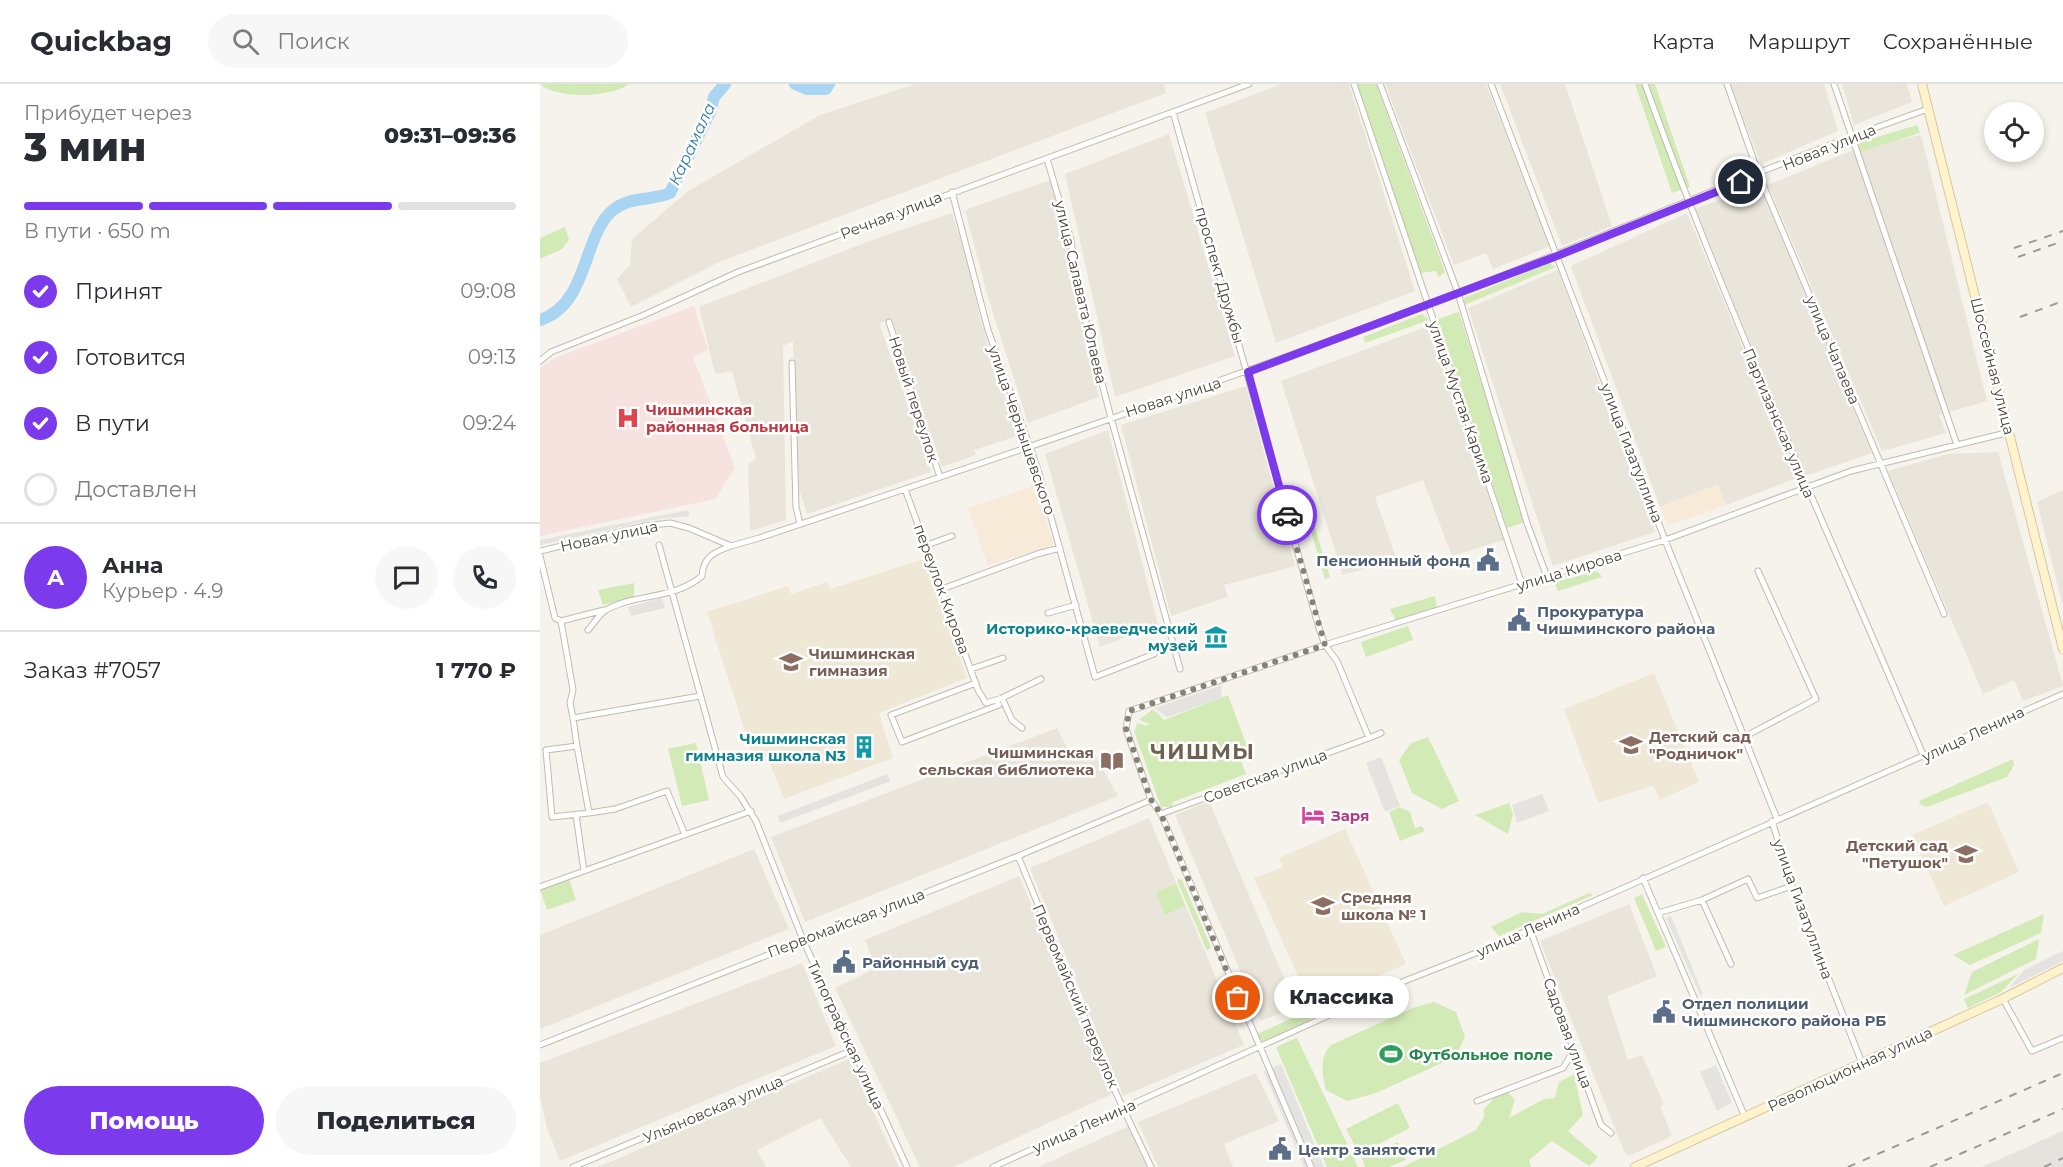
<!DOCTYPE html>
<html lang="ru">
<meta charset="utf-8">
<style>
body{margin:0;font-family:Montserrat,sans-serif;background:#f7f7f7;color:#2b2b33;height:100vh;display:flex;flex-direction:column;font-size:22px;white-space:nowrap}
*{box-sizing:border-box;margin:0}
p{font-size:20px;color:#7c7c81}
.icon{flex:none;width:33px;height:33px;fill:none;stroke:currentColor;stroke-width:2;stroke-linecap:round;stroke-linejoin:round}
.map{position:relative;flex:1;overflow:hidden}
.panel{display:flex;flex-direction:column;background:#fff;width:540px}
.panel>*{flex:none}
.fabs{position:absolute;left:1444px;top:18px;display:grid;gap:12px}
.fabs a{display:grid;place-items:center;width:60px;height:60px;border-radius:50%;background:#fff;box-shadow:0 3px 9px #0003;font-size:30px}
.pin{position:absolute;display:grid;place-items:center;width:51px;height:51px;color:#fff;margin:-26px;border:3px solid #fff;border-radius:50%;box-shadow:0 2px 6px #0007}
.courier{position:absolute;display:grid;place-items:center;width:60px;height:60px;margin:-30px;border:4px solid #7c3aed;border-radius:50%;background:#fff;color:#222;box-shadow:0 2px 8px #0007}
.bubble{position:absolute;height:42px;border-radius:21px;background:#fff;box-shadow:0 3px 9px #0003;font-size:20px;font-weight:800;line-height:42px;text-align:center}
.headline em{font-style:normal;font-weight:800}
.headline div{display:flex;flex-direction:column-reverse}
.headline{display:flex;align-items:center;justify-content:space-between;height:102px;padding:0 24px}
h1{font-size:39px;font-weight:800;line-height:45px}
.bar{display:grid;grid-template-columns:repeat(4,1fr);gap:9px 6px;align-content:center;height:72px;padding:0 24px}
.bar i{height:8px;border-radius:4px;background:#e1e1e2}
.bar .selected{background:#7c3aed}
.bar p{grid-column:span 4}
.line{display:flex;align-items:center;gap:15px;padding:0 24px;border-top:2px solid #e1e1e2}
.line div{flex:1}
.round{display:grid;place-items:center;flex:none;width:63px;height:63px;border-radius:32px;background:#f7f7f7}
ol{padding:0 24px;list-style:none}
li{display:flex;align-items:center;gap:18px;height:66px}
li p{margin-inline-start:auto}
li .icon{padding:6px;border-radius:50%;background:#7c3aed;color:#fff;stroke-width:4}
li:last-child{color:#7c7c81}
li i{width:33px;height:33px;border:3px solid #e1e1e2;border-radius:50%}
.button{display:flex;gap:12px;margin-top:auto;padding:12px 24px}
.button a{flex:1;height:69px;border-radius:36px;background:#7c3aed;color:#fff;font-size:24px;font-weight:800;line-height:69px;text-align:center}
.button a+a{background:#f7f7f7;color:#2b2b33}
header{display:flex;align-items:center;gap:36px;box-sizing:border-box;height:84px;padding:0 30px;background:#fff;border-bottom:2px solid #e1e1e2}
header strong{font-size:28px}
nav{display:flex;gap:33px;margin-inline-start:auto;font-size:21px}
.search{width:420px;height:54px;background:#f7f7f7;display:flex;align-items:center;gap:15px;box-sizing:border-box;padding:0 21px;border-radius:33px;color:#7c7c81;font-size:22px}
main{display:flex;flex:1;min-height:0}
.map>svg:first-child{display:block}
.residential{fill:#eae5da}
.commercial{fill:#f7ead8}
.industrial{fill:#e6e2dd}
.education{fill:#efe8d6}
.medical{fill:#f6e3e0}
.green{fill:#d2eab5}
.parking{fill:#e5e3e0}
.lines{fill:none;stroke-linecap:round;stroke-linejoin:round}
.river{stroke:#a9d4f2;stroke-width:12}
.minor-casing{stroke:#c2bbae;stroke-width:7}
.secondary-casing{stroke:#d6c79b;stroke-width:10}
.minor{stroke:#fff;stroke-width:5}
.secondary{stroke:#fff3cd;stroke-width:8}
.rail{stroke:#9a9a9a;stroke-width:2;stroke-dasharray:8 8;stroke-linecap:butt}
.done{stroke:#878178;stroke-width:6;stroke-dasharray:0 10.8}
.route{stroke:#7c3aed;stroke-width:8}
.labels{text-anchor:middle;dominant-baseline:central;stroke-width:5;stroke-linejoin:round;paint-order:stroke}
.street-label{font-size:15px;fill:#4b4439;stroke:#fff}
.health-label{font-size:15px;font-weight:bold;fill:#be3a42;stroke:#fff;text-anchor:start}
.service-label{font-size:15px;font-weight:bold;fill:#4e5e75;stroke:#fff;text-anchor:start}
.culture-label{font-size:15px;font-weight:bold;fill:#0d838f;stroke:#fff;text-anchor:end}
.education-label{font-size:15px;font-weight:bold;fill:#785e54;stroke:#fff;text-anchor:start}
.hotel-label{font-size:15px;font-weight:bold;fill:#b23c85;stroke:#fff;text-anchor:start}
.leisure-label{font-size:15px;font-weight:bold;fill:#27864d;stroke:#fff;text-anchor:start}
.water-label{font-size:16px;font-style:italic;fill:#2e7ab2;stroke:#fff}
.district-label{font-size:21px;font-weight:bold;letter-spacing:1.5px;fill:#6e6250;stroke:#fff}
</style>
<header>
<strong>Quickbag</strong>
<div class="search"><svg class="icon" aria-label="search" viewBox="0 0 24 24"><circle cx="10" cy="10" r="6"/><path d="M15 15l6 6"/></svg>Поиск</div>
<nav><a>Карта</a><a>Маршрут</a><a>Сохранённые</a></nav>
</header>
<main>
<section class="panel">
<div class="headline"><div><h1>3 мин</h1><p>Прибудет через</p></div><em>09:31–09:36</em></div>
<div class="bar"><i class="selected"></i><i class="selected"></i><i class="selected"></i><i></i><p>В пути · 650 m</p></div>
<ol>
<li><svg class="icon" aria-label="check" viewBox="0 0 24 24"><path d="M5 12l5 5 9-10"/></svg>Принят<p>09:08</p></li>
<li><svg class="icon" aria-label="check" viewBox="0 0 24 24"><path d="M5 12l5 5 9-10"/></svg>Готовится<p>09:13</p></li>
<li><svg class="icon" aria-label="check" viewBox="0 0 24 24"><path d="M5 12l5 5 9-10"/></svg>В пути<p>09:24</p></li>
<li><i></i>Доставлен</li>
</ol>
<div class="line" style="height:108px"><b class="round" style="background:#7c3aed;color:#fff">А</b><div><b>Анна</b><p>Курьер · 4.9</p></div><a class="round"><svg class="icon" aria-label="chat" viewBox="0 0 24 24"><path d="M4 5h16v11H9l-5 4z"/></svg></a><a class="round"><svg class="icon" aria-label="phone" viewBox="0 0 24 24"><path d="M5 4h4l2 5-3 2q2 4 5 5l2-3 5 2v4C11 20 4 13 5 4z"/></svg></a></div>
<div class="line" style="height:78px"><div>Заказ #7057</div><b>1 770 ₽</b></div>
<div class="button"><a>Помощь</a><a>Поделиться</a></div>
</section>
<div class="map">
<svg width="1523" height="1083" viewBox="0 0 1523 1083">
<rect width="100%" height="100%" fill="#f6f3ec"/>
<path class="residential" d="M375,0H624L626,9L179,178L91,223L77,195L90,181L92,155L148,107L280,31Z
M741,0H809L875,207L736,259L665,29Z
M845,0H946L1010,162L953,185L946,169L914,181Z
M960,0H1025L1072,142L1022,162Z
M1190,0H1284L1298,47L1221,80Z
M1302,0H1367L1372,18L1314,41Z
M629,50L695,272L575,313L525,90Z
M1381,51L1447,317L1399,331L1406,349L1342,367L1228,101L1311,67Z
M510,96L530,161L534,203L559,313L488,339L447,210L425,126Z
M1220,101L1332,369L1265,392L1155,125Z
M412,129L428,177L441,238L477,352L434,366L436,371L402,383L352,235L339,239L391,388L267,430L258,401L253,257L243,262L246,436L210,447L208,380L216,375L192,287L175,290L159,223L340,153Z
M1147,129L1257,394L1186,421L1178,400L1120,423L1031,182Z
M1018,186L1115,448L1013,482L928,224Z
M888,242L964,456L912,472L883,396L835,413L857,476L803,491L741,297Z
M706,302L755,482L684,501L688,513L631,532L581,341Z
M568,346L618,541L560,563L505,370Z
M1458,368L1523,602L1483,617L1474,596L1443,610L1348,387L1408,370Z
M1523,406V523L1497,418Z
M517,644L532,673L552,666L578,712L265,838L231,753Z
M669,717L756,922L721,937L635,731Z
M609,734L704,961L583,1012L490,784Z
M214,765L249,845L0,945V851Z
M479,792L572,1010L413,1083H380L295,904L336,884L325,856Z
M1089,820L1117,892L1067,912L1088,976L1102,971L1124,1020L1120,1022L1132,1052L1089,1072L1084,1067L1000,857Z
M262,879L296,962L20,1077L7,1044L0,1013V979Z
M309,975L359,1083H311L280,1034L217,1066L226,1083H58Z
M716,989L739,1037L684,1060L693,1083H618L598,1038Z
M589,1042L608,1083H498Z"/>
<path class="commercial" d="M1178,400L1186,421L1128,442L1120,423Z
M495,402L514,461L448,481L428,424Z"/>
<path class="industrial" d="M1523,1047V1083H1442Z"/>
<path class="education" d="M384,475L427,594L339,629L353,674L244,715L225,667L213,673L167,528L248,502L251,510L287,498L290,505Z
M1114,589L1159,698L1120,716L1113,702L1058,719L1024,625Z
M1448,718L1479,788L1404,822L1372,751Z
M805,745L866,880L771,921L714,794L743,783L739,774Z"/>
<path class="medical" d="M154,222L168,266L153,273L195,384L175,415L0,452V283L17,273Z"/>
<path class="green" d="M0,0H89C71,14 16,15 0,0Z
M817,0H836L905,188L899,193L896,187L881,189Z
M1095,0H1115L1150,103L1132,109Z
M1377,41L1380,49L1320,68L1317,59Z
M25,143L29,156L22,165L0,175V154Z
M1009,179L1016,183L924,221V214Z
M919,228L985,438L967,444L898,235Z
M882,230L889,236L825,259L823,253Z
M766,415L790,493L785,495L762,416Z
M1057,487L1062,493L1018,507L1015,500L1019,497Z
M94,499V513L63,521L58,506Z
M895,512L897,524L856,537L850,525Z
M868,542L873,556L826,573L821,558Z
M688,611L708,665L698,669L706,690L633,718L632,723H621L594,647L598,645L595,646L597,639L607,642L610,640L599,636L613,625L624,636Z
M888,653L919,717L902,725L872,709L859,676L871,659Z
M156,659L169,716L142,722L128,665Z
M1473,675L1474,681L1467,693L1387,723L1381,721L1379,717Z
M969,719L973,730L968,750L935,731Z
M860,723L870,728L875,744L882,742L885,747L860,757L849,728Z
M29,795L36,816L7,826L0,805Z
M639,795L642,796L671,863L667,867L637,796Z
M636,800L645,822L625,831L616,808Z
M1049,809L1053,811L959,852L951,843L982,828L1002,830Z
M1102,810L1126,863L1116,867L1094,814Z
M1504,830L1501,849L1430,881L1413,871Z
M1499,855L1496,875L1424,911L1432,888Z
M1478,890L1461,908L1428,924L1424,915Z
M894,918L916,928L925,953L915,973L836,1009L807,1017L786,1006C782,990 779,974 791,961L875,923Z
M768,927L770,936L722,958L715,951Z
M757,954L818,1083H787L736,963Z
M1034,990L1043,1031L1028,1047L1058,1073L1049,1082L1012,1057L989,1076L991,1083H863L936,1046L944,1033V1025L957,1011L968,1008L975,1016L969,1034L1004,1015L1015,1014L1019,998Z
M858,1019L870,1044L819,1070L806,1045Z
M858,1058L866,1076L849,1083H825L822,1074Z"/>
<path class="parking" d="M148,426L150,432L112,436L0,461V456Z
M122,514L125,524L91,532L88,523Z
M682,601L681,614L627,633L614,624Z
M841,673L860,722L845,728L826,679Z
M347,690L351,697L240,739L238,732Z
M1002,710L1009,727L977,739L972,721Z
M1131,832L1163,910L1160,911L1126,834Z
M1523,867V877L1469,904L1484,886Z
M741,980L784,1083H764L724,988Z
M1176,981L1192,1019L1177,1027L1160,988Z"/>
<g class="lines">
<path class="river" d="M255,0L267,5H286L289,0
M0,236C49,220 42,152 73,126C90,112 111,117 130,109L170,28L174,13L185,0"/>
<g class="minor-casing">
<path id="minor" d="M814,0L982,500
M840,0L918,209L987,439L1007,493
M951,0L1125,456L1237,735
M1105,0C1187,229 1289,449 1384,673
M1187,0L1219,91L1404,530
M1294,0L1417,361
M633,28L779,544L785,561L797,577L829,654L841,649
M507,75L531,156L537,203L571,334L640,585
M412,108L448,246L498,386L555,593L614,570
M349,238L400,393
M0,277L11,268L104,231L198,188L709,0
M252,279L256,423L260,440
M365,405L438,606L446,619L462,614L472,636L482,644
M119,461L183,693L200,712L216,737L263,856L367,1083
M387,461L412,452
M0,467L105,442L130,439L149,444L191,462L219,454C449,377 678,300 904,214C1066,153 1225,82 1388,25
M0,472L15,534L21,537
M402,505L497,470L520,464
M508,529L536,521
M48,546C53,541 60,529 66,526C96,509 134,516 162,492C163,473 174,468 191,462
M431,585L463,574
M436,599L351,631L362,658L459,621L456,616
M462,614L501,595
M33,634L30,619L33,606L21,537L64,526
M1204,653L1276,615L1218,487
M37,662L49,729L12,733L6,666L37,662L33,634L160,612
M49,729L75,725L127,707L145,751
M621,730L829,654
M1232,737L1252,802L1322,979
M478,772L575,1007L611,1083
M44,787L211,727
M1103,794L1205,1033
M0,803L44,787L36,731
M1162,816L1191,880
M1118,829L1162,816L1208,795L1217,814L1252,802
M990,845L1061,1041L1071,1049
M1463,915L1492,967L1523,954
M0,961L478,772L611,716
M937,1017L1023,984L1034,966
M33,1083L313,966
M453,1083L867,896L941,867L1523,610
M771,1083L621,730L611,716L586,645L589,627L785,561L1125,456L1311,387L1470,348"/>
</g>
<g class="secondary-casing">
<path id="secondary" d="M1382,0L1523,565
M1095,1083L1460,916L1523,884"/>
</g>
<use href="#minor" class="minor"/>
<use href="#secondary" class="secondary"/>
<path class="rail" d="M1474,164L1523,147
M1478,173L1523,157
M1480,233L1523,217
M1308,1083L1523,989
M1390,1083L1523,1025
M1504,1083L1523,1074"/>
</g>
<g class="lines">
<path class="done" d="M698,914L621,730L611,716L586,645L589,627L785,561L747,431"/>
<path class="route" d="M747,431L708,288L1017,172L1201,98"/>
</g>
<defs>
<g id="hospital-bare" transform="scale(1.8)"><path d="M-5-5h3v3.5h4V-5h3V5h-3V1.5h-4V5h-3Z" fill="#e0444e" stroke="#fff" stroke-width="2.5" paint-order="stroke"/></g>
<g id="civic-bare" transform="scale(1.8)"><path d="M-.6-6.5H3V-4.5H.6V-3L4-1V1h2V6H-6V1h2V-1L-.6-3ZM-1.2 2.5V6h2.4V2.5Z" fill="#5c6f8a" stroke="#fff" stroke-width="2.5" paint-order="stroke"/></g>
<g id="museum-bare" transform="scale(1.8)"><path d="M0-6L6-3V-2H-6V-3ZM-5-1h2V3h-2ZM-1-1h2V3h-2ZM3-1h2V3H3ZM-6 4H6V6H-6Z" fill="#0f9aa8" stroke="#fff" stroke-width="2.5" paint-order="stroke"/></g>
<g id="school-bare" transform="scale(1.8)"><path d="M0-5L7-2L0 1L-7-2ZM-4 1L0 2.5L4 1V4Q0 6-4 4Z" fill="#8d6e63" stroke="#fff" stroke-width="2.5" paint-order="stroke"/></g>
<g id="building-bare" transform="scale(1.8)"><path d="M-4-6H4V6H1V3H-1V6H-4ZM-2.5-4.3h1.7v1.8h-1.7ZM.8-4.3h1.7v1.8H.8ZM-2.5-1h1.7V.8h-1.7ZM.8-1h1.7V.8H.8Z" fill="#0f9aa8" stroke="#fff" stroke-width="2.5" paint-order="stroke"/></g>
<g id="library-bare" transform="scale(1.8)"><path d="M-6-4Q-3-5.5-.7-3.5V5Q-3 3-6 4ZM6-4Q3-5.5 .7-3.5V5Q3 3 6 4Z" fill="#8d6e63" stroke="#fff" stroke-width="2.5" paint-order="stroke"/></g>
<g id="hotel-bare" transform="scale(1.8)"><path d="M-6-4.5h1.5V1H6V5H4.5V3h-9V5H-6ZM-4 0a1.8 1.8 0 1 1 3.6 0ZM.5 0V-2.5h3Q6-2.5 6 0Z" fill="#d1479c" stroke="#fff" stroke-width="2.5" paint-order="stroke"/></g>
<g id="stadium-bare" transform="scale(1.8)"><path d="M0-5a6.5 5 0 1 0 0 10a6.5 5 0 1 0 0-10ZM-3.5-1.8h7v3.6h-7Z" fill="#2e9e5b" stroke="#fff" stroke-width="2.5" paint-order="stroke"/></g>
</defs>
<g fill-rule="evenodd">
<use href="#hospital-bare" x="88" y="334"/>
<use href="#civic-bare" x="948" y="476"/>
<use href="#civic-bare" x="979" y="536"/>
<use href="#museum-bare" x="676" y="553"/>
<use href="#school-bare" x="251" y="578"/>
<use href="#school-bare" x="1091" y="661"/>
<use href="#building-bare" x="324" y="663"/>
<use href="#library-bare" x="572" y="677"/>
<use href="#hotel-bare" x="773" y="731"/>
<use href="#school-bare" x="1426" y="770"/>
<use href="#school-bare" x="783" y="822"/>
<use href="#civic-bare" x="304" y="878"/>
<use href="#civic-bare" x="1124" y="928"/>
<use href="#stadium-bare" x="851" y="970"/>
<use href="#civic-bare" x="740" y="1065"/>
</g>
<g class="labels">
<g class="street-label">
<text transform="translate(1289 63) rotate(-22)">Новая улица</text>
<text transform="translate(351 131) rotate(-21)">Речная улица</text>
<text transform="translate(680 191) rotate(74)">проспект Дружбы</text>
<text transform="translate(541 208) rotate(77)">улица Салавата Юлаева</text>
<text transform="translate(1293 266) rotate(67)">улица Чапаева</text>
<text transform="translate(1453 282) rotate(76)">Шоссейная улица</text>
<text transform="translate(633 313) rotate(-18)">Новая улица</text>
<text transform="translate(374 315) rotate(72)">Новый переулок</text>
<text transform="translate(921 318) rotate(71)">улица Мустая Карима</text>
<text transform="translate(1239 339) rotate(67)">Партизанская улица</text>
<text transform="translate(482 346) rotate(71)">улица Чернышевского</text>
<text transform="translate(1092 369) rotate(69)">улица Гизатуллина</text>
<text transform="translate(69 452) rotate(-12)">Новая улица</text>
<text transform="translate(1029 486) rotate(-17)">улица Кирова</text>
<text transform="translate(402 505) rotate(70)">переулок Кирова</text>
<text transform="translate(1433 650) rotate(-25)">улица Ленина</text>
<text transform="translate(725 692) rotate(-20)">Советская улица</text>
<text transform="translate(1263 825) rotate(70)">улица Гизатуллина</text>
<text transform="translate(306 839) rotate(-21)">Первомайская улица</text>
<text transform="translate(988 846) rotate(-24)">улица Ленина</text>
<text transform="translate(536 912) rotate(67)">Первомайский переулок</text>
<text transform="translate(1028 949) rotate(70)">Садовая улица</text>
<text transform="translate(306 951) rotate(65)">Типографская улица</text>
<text transform="translate(1310 985) rotate(-25)">Революционная улица</text>
<text transform="translate(173 1025) rotate(-23)">Ульяновская улица</text>
<text transform="translate(544 1042) rotate(-24)">улица Ленина</text>
</g>
<g class="health-label">
<text x="106" y="325">Чишминская<tspan x="106" dy="17">районная больница</tspan></text>
</g>
<g class="service-label">
<text x="930" y="476" text-anchor="end">Пенсионный фонд</text>
<text x="997" y="527">Прокуратура<tspan x="997" dy="17">Чишминского района</tspan></text>
<text x="322" y="878">Районный суд</text>
<text x="1142" y="919">Отдел полиции<tspan x="1142" dy="17">Чишминского района РБ</tspan></text>
<text x="758" y="1065">Центр занятости</text>
</g>
<g class="culture-label">
<text x="658" y="544">Историко-краеведческий<tspan x="658" dy="17">музей</tspan></text>
<text x="306" y="654">Чишминская<tspan x="306" dy="17">гимназия школа N3</tspan></text>
</g>
<g class="education-label">
<text x="269" y="569">Чишминская<tspan x="269" dy="17">гимназия</tspan></text>
<text x="1109" y="652">Детский сад<tspan x="1109" dy="17">"Родничок"</tspan></text>
<text x="554" y="668" text-anchor="end">Чишминская<tspan x="554" dy="17">сельская библиотека</tspan></text>
<text x="1408" y="761" text-anchor="end">Детский сад<tspan x="1408" dy="17">"Петушок"</tspan></text>
<text x="801" y="813">Средняя<tspan x="801" dy="17">школа № 1</tspan></text>
</g>
<g class="hotel-label">
<text x="791" y="731">Заря</text>
</g>
<g class="leisure-label">
<text x="869" y="970">Футбольное поле</text>
</g>
<g class="water-label">
<text transform="translate(152 60) rotate(-65)">Карамала</text>
</g>
<g class="district-label">
<text x="663" y="667">ЧИШМЫ</text>
</g>
</g>
</svg>
<div class="fabs">
<a><svg class="icon" aria-label="locate" viewBox="0 0 24 24"><circle cx="12" cy="12" r="6"/><path d="M12 2v4M12 18v4M2 12h4M18 12h4"/></svg></a>
</div>
<div class="pin" style="left:698px;top:914px;background:#ea580c"><svg class="icon" aria-label="bag" viewBox="0 0 24 24"><path d="M5 8h14l-1 12H6zM9 8a3 3 0 0 1 6 0"/></svg></div>
<div class="pin" style="left:1201px;top:98px;background:#1f2937"><svg class="icon" aria-label="home" viewBox="0 0 24 24"><path d="M3 11l9-7 9 7M6 9v11h12V9"/></svg></div>
<div class="courier" style="left:747px;top:431px"><svg class="icon" aria-label="car" viewBox="0 0 24 24"><path d="M5 17H2v-5l4-1 3-4h7l3 4 3 1v5h-3M9 17h6M6 11h13"/><circle cx="7" cy="17" r="2"/><circle cx="17" cy="17" r="2"/></svg></div>
<div class="bubble" style="left:734px;top:892px;width:135px">Классика</div>
</div>
</main>
